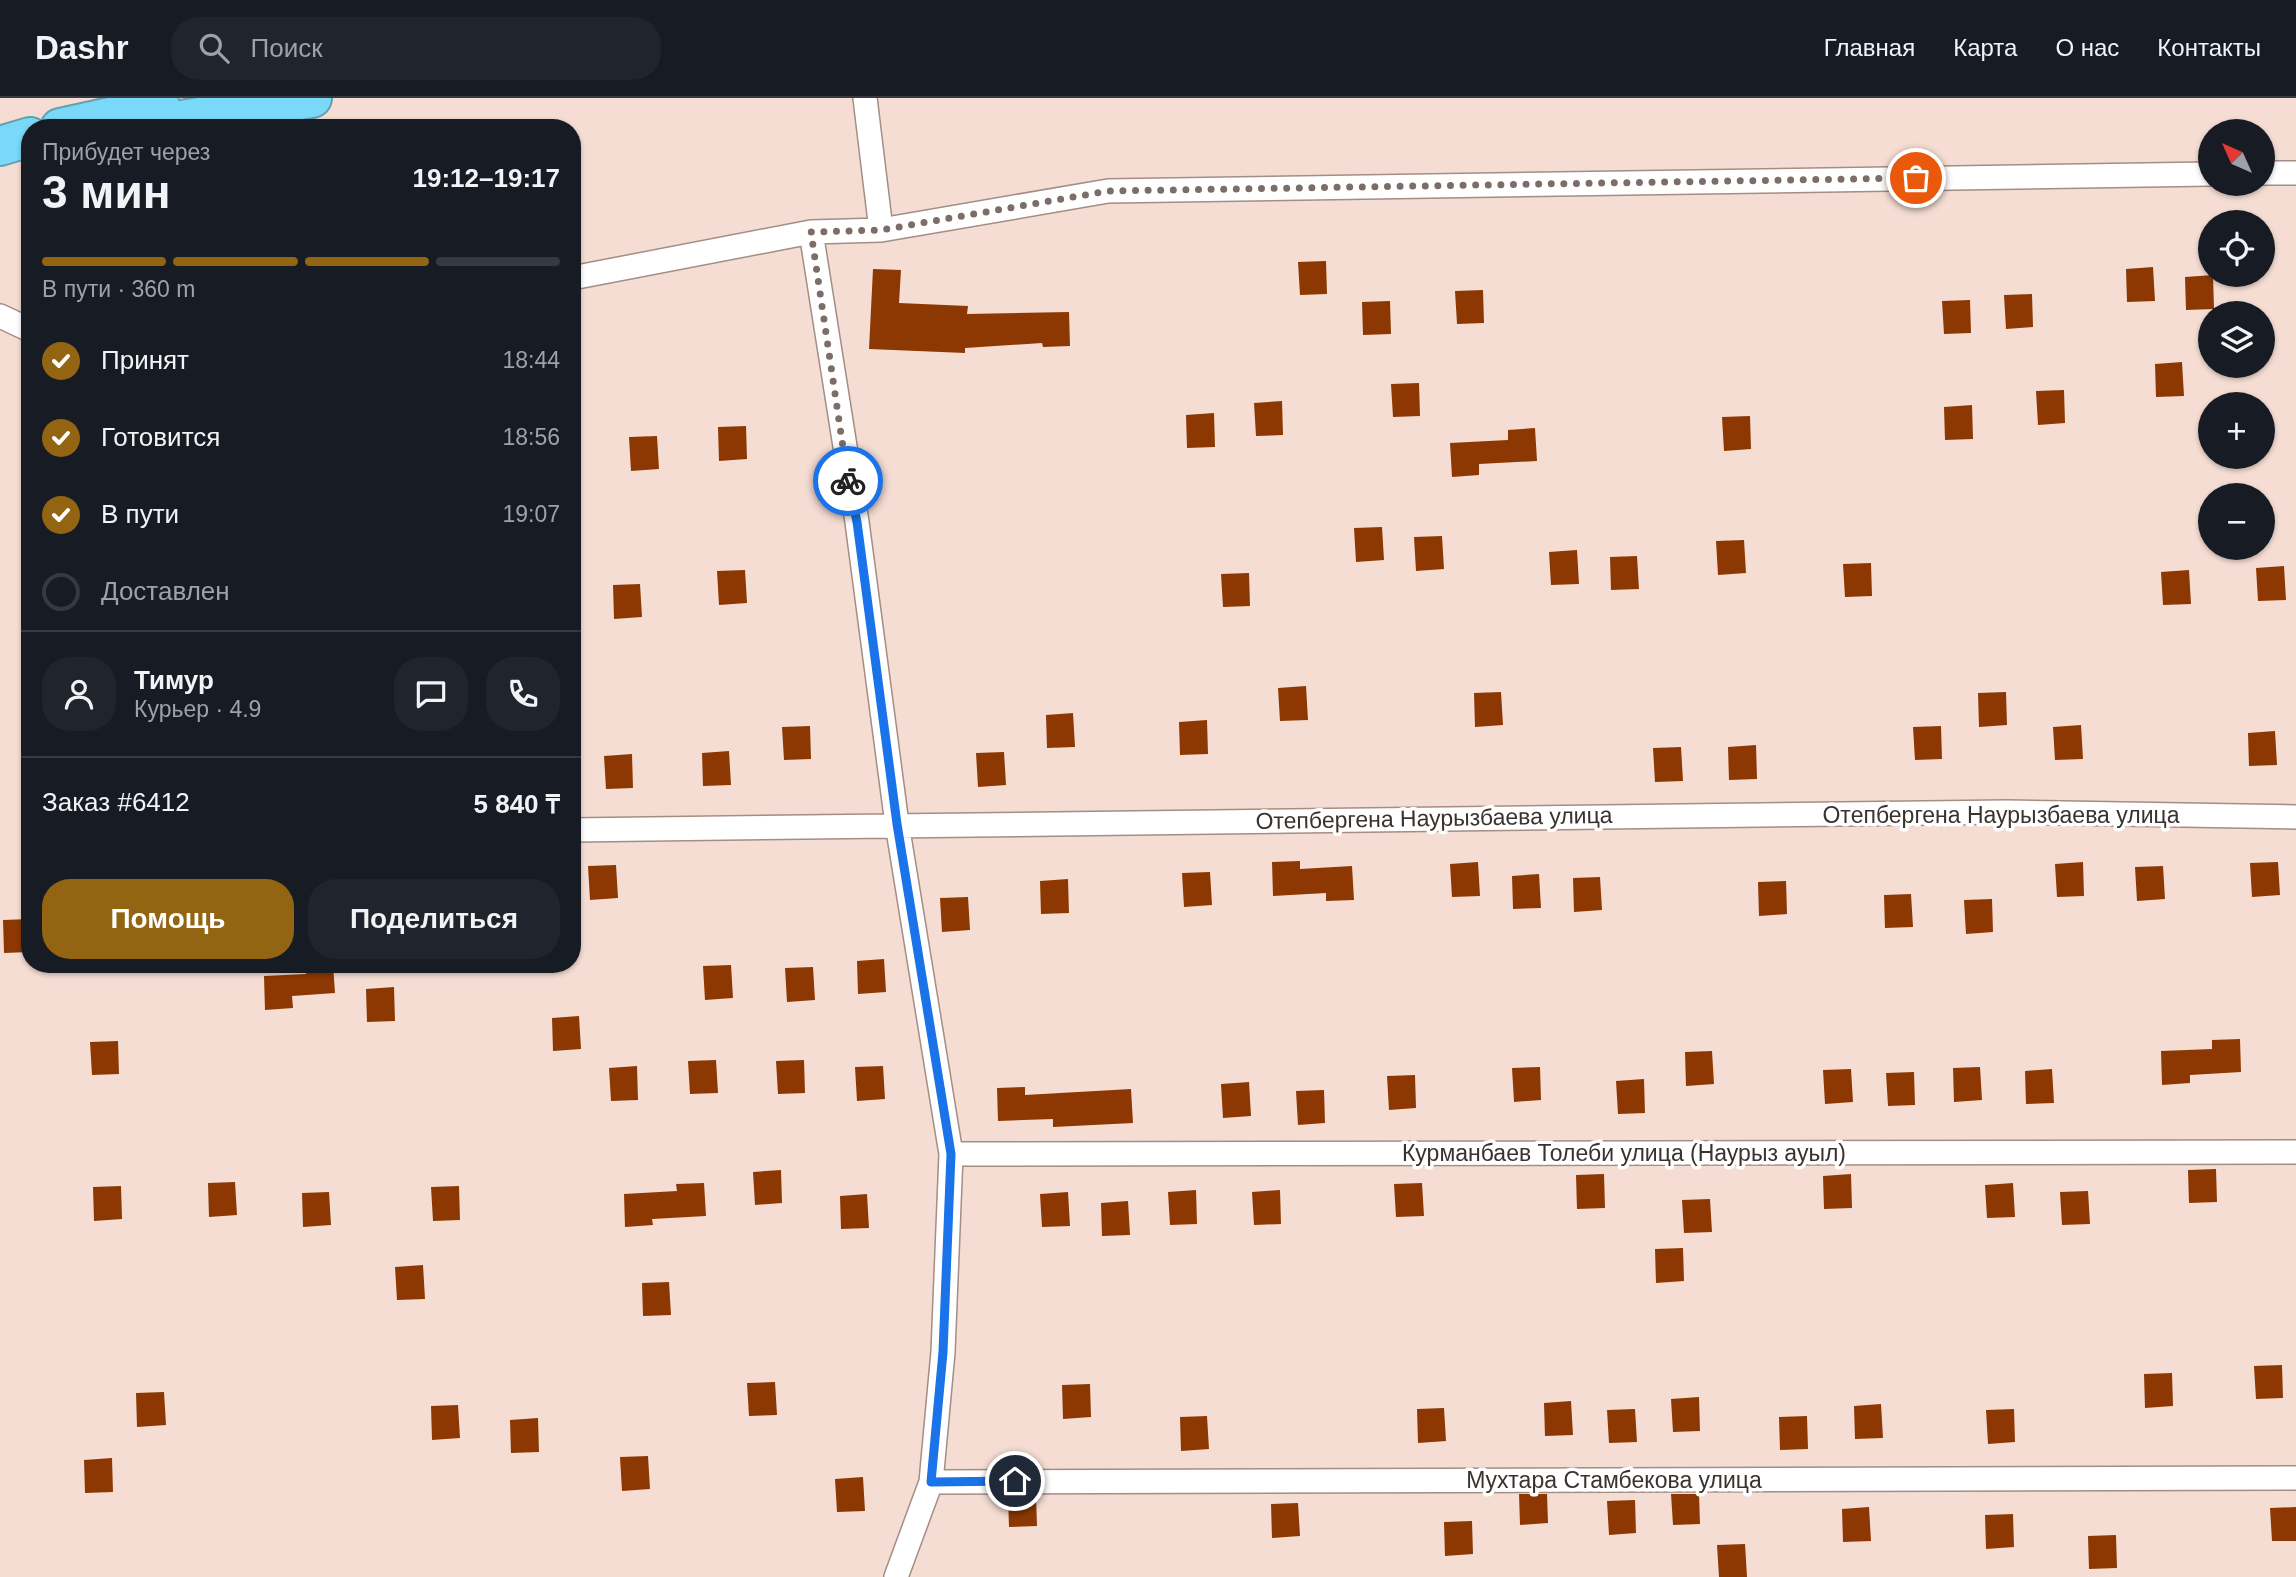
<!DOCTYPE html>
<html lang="ru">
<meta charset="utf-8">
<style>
body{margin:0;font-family:Helvetica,sans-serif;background:#20242c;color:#f1f3f6;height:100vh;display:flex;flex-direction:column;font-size:26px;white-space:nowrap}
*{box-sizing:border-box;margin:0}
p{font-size:23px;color:#9ea1a6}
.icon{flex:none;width:38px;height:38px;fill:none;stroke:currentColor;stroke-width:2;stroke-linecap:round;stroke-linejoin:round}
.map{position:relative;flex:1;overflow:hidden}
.sheet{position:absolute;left:21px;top:21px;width:560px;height:854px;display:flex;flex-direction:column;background:#171b24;border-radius:28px;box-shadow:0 2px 5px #0004}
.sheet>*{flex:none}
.needle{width:46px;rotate:315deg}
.tools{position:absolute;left:2198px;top:21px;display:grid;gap:14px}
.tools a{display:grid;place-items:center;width:77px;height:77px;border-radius:50%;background:#171b24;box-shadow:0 2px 5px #0004;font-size:35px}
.pin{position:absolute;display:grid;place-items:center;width:60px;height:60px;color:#fff;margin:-30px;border:4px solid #fff;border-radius:50%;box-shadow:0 2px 7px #0007}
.courier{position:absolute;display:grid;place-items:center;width:70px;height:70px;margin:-35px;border:5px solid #1a73e8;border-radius:50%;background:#fff;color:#222;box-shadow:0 2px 9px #0007}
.summary em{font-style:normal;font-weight:600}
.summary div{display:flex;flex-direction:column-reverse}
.summary{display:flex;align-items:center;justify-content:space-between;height:119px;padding:0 21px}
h1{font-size:46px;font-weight:600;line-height:52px}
.bar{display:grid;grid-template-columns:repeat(4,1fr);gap:10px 7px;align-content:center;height:84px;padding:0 21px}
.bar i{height:9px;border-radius:5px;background:#363941}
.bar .on{background:#936512}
.bar p{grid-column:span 4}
.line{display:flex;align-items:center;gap:18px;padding:0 21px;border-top:2px solid #363941}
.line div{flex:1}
.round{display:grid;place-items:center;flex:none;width:74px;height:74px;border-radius:28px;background:#20242c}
ol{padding:0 21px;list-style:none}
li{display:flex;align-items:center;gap:21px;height:77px}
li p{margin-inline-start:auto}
li .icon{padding:7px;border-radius:50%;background:#936512;color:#fff;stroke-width:4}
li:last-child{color:#9ea1a6}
li i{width:38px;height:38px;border:4px solid #363941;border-radius:50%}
.button{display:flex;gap:14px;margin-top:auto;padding:14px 21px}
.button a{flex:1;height:80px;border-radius:28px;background:#936512;color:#fff;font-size:28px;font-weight:600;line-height:80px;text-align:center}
.button a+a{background:#20242c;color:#f1f3f6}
header{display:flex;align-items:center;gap:42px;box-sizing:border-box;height:98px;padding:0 35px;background:#171b24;border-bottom:2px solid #363941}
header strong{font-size:33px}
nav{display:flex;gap:38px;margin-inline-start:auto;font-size:24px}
.search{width:490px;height:63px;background:#20242c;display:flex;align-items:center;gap:18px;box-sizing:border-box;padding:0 24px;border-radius:28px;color:#9ea1a6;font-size:26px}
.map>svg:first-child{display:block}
.building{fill:#8d3802}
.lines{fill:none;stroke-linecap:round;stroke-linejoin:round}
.street-casing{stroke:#a38d84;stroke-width:26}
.highway-casing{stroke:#649fb2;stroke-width:42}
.street{stroke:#fff;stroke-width:23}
.highway{stroke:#7ad9f9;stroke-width:38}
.done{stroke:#7b6e68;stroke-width:7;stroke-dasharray:0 12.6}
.route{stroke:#1a73e8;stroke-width:9}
.labels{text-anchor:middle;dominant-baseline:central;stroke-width:7;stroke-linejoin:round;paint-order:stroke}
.street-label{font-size:23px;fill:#3a322e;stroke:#fff}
</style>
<header>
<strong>Dashr</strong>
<div class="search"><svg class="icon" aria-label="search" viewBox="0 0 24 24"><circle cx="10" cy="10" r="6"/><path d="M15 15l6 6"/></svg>Поиск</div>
<nav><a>Главная</a><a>Карта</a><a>О нас</a><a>Контакты</a></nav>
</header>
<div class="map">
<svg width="2296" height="1479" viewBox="0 0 2296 1479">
<rect width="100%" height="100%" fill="#f5ddd3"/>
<path class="building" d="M1326,163L1327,196L1300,197L1298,164Z
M2153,169L2155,203L2127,204L2126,171Z
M873,171L901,172L899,205L968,208L967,216L1069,214L1070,248L1043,249L1042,245L965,250V255L869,251Z
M2213,177L2214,211L2186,212L2185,179Z
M1483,192L1484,225L1457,226L1455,193Z
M2032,196L2033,229L2006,231L2004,197Z
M1970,202L1971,235L1944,236L1942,203Z
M1390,203L1391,236L1363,237L1362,204Z
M2182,264L2184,298L2156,299L2155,266Z
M1419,285L1420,318L1393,319L1391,286Z
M2064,292L2065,325L2038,327L2036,293Z
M1282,303L1283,337L1256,338L1254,305Z
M1972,307L1973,341L1945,342L1944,309Z
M1214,315L1215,349L1187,350L1186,317Z
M1750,318L1751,351L1724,353L1722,319Z
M746,328L747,361L719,363L718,329Z
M1535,330L1537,363L1479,366V377L1452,379L1450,345L1508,342V332Z
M657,338L659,371L631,373L629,339Z
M1382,429L1384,462L1356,464L1354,430Z
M1442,438L1444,471L1416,473L1414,439Z
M1744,442L1746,475L1718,477L1716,443Z
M1577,452L1579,486L1551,487L1549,454Z
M1637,458L1639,491L1611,492L1610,459Z
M1871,465L1872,498L1845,499L1843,466Z
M2284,468L2286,502L2258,503L2256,470Z
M745,472L747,505L719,507L717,473Z
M2189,472L2191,506L2163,507L2161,474Z
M1249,475L1250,508L1223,509L1221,476Z
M640,486L642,519L614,521L613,487Z
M1306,588L1308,622L1280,623L1278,590Z
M1501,594L1503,627L1475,629L1474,595Z
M2006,594L2007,627L1979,629L1978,595Z
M1073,615L1075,649L1047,650L1046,617Z
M1207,622L1208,656L1180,657L1179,624Z
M2081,627L2083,661L2055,662L2053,629Z
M810,628L811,661L784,662L782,629Z
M1941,628L1942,661L1915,662L1913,629Z
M2275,633L2277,667L2249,668L2248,635Z
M1756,647L1757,681L1729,682L1728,649Z
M1681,649L1683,683L1655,684L1653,650Z
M729,653L731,687L703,688L702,655Z
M1004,654L1006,687L978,689L976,655Z
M632,656L633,690L606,691L604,658Z
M1300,763V771L1352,768L1354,802L1326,803V795L1273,798L1272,764Z
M1478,764L1480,798L1452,799L1450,766Z
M2083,764L2084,798L2057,799L2055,766Z
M2278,764L2280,797L2252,799L2250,765Z
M616,767L618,800L590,802L588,768Z
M2163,768L2165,801L2137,803L2135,769Z
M1210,774L1212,807L1184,809L1182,775Z
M1539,776L1541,810L1513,811L1512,778Z
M1600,779L1602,812L1574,814L1573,780Z
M1068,781L1069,815L1041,816L1040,783Z
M1786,783L1787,816L1759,818L1758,784Z
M1911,796L1913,829L1885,830L1884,797Z
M968,799L970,832L942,834L940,800Z
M1992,801L1993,834L1966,836L1964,802Z
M30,821V854L4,855L3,822Z
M884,861L886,894L858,896L857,863Z
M306,866H333L335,895L292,898L293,910L265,912L264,878L306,876Z
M731,867L733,900L705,902L703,868Z
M813,869L815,902L787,904L785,870Z
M394,889L395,923L367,924L366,891Z
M579,918L581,951L553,953L552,920Z
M2240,941L2241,974L2190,977V985L2162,987L2161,953L2212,951V942Z
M118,943L119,976L92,977L90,944Z
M1712,953L1714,986L1686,988L1685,954Z
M716,962L718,995L690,996L688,963Z
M804,962L805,995L778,996L776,963Z
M637,968L638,1002L611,1003L609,970Z
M883,968L885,1001L857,1003L855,969Z
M1540,969L1541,1002L1514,1004L1512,970Z
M1980,969L1982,1002L1954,1004L1953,970Z
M1851,971L1853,1004L1825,1006L1823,972Z
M2052,971L2054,1005L2026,1006L2025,973Z
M1914,974L1915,1007L1888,1008L1886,975Z
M1415,977L1416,1010L1389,1012L1387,978Z
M1644,981L1645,1015L1618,1016L1616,983Z
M1249,984L1251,1018L1223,1020L1221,986Z
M1025,989V997L1131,991L1133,1025L1053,1029V1021L998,1023L997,990Z
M1324,992L1325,1025L1298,1027L1296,993Z
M2216,1071L2217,1104L2189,1105L2188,1072Z
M781,1072L782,1105L755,1107L753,1074Z
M1604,1076L1605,1110L1577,1111L1576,1077Z
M1851,1076L1852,1110L1824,1111L1823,1078Z
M235,1084L237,1117L209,1119L208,1085Z
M704,1085L706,1118L652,1121L653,1127L625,1129L624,1096L677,1093L676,1086Z
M1422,1085L1424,1118L1396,1119L1394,1086Z
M2013,1085L2015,1119L1987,1120L1985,1087Z
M121,1088L122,1121L94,1123L93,1089Z
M459,1088L460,1122L433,1123L431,1089Z
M1196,1092L1197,1126L1170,1127L1168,1094Z
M1280,1092L1281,1126L1254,1127L1252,1094Z
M2088,1093L2090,1126L2062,1127L2060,1094Z
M329,1094L331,1127L303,1129L302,1095Z
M1068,1094L1070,1128L1042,1129L1040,1096Z
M867,1096L869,1130L841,1131L840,1098Z
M1710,1101L1712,1134L1684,1135L1682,1102Z
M1128,1103L1130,1137L1102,1138L1101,1105Z
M1683,1150L1684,1183L1656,1185L1655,1151Z
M423,1167L425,1201L397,1202L395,1169Z
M669,1184L671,1217L643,1218L642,1185Z
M2282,1267L2283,1300L2256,1301L2254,1268Z
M2172,1275L2173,1308L2145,1310L2144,1276Z
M775,1284L777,1317L749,1318L747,1285Z
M1090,1286L1091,1319L1063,1321L1062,1287Z
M164,1294L166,1327L137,1329L136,1295Z
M1699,1299L1700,1333L1673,1334L1671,1301Z
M1571,1303L1573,1337L1545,1338L1544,1305Z
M1881,1306L1883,1340L1855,1341L1854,1308Z
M458,1307L460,1340L432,1342L431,1308Z
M1444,1310L1446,1343L1418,1345L1417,1311Z
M1635,1311L1637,1344L1609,1345L1607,1312Z
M2014,1311L2015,1344L1988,1346L1986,1312Z
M1207,1318L1209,1351L1181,1353L1180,1319Z
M1807,1318L1808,1351L1780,1352L1779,1319Z
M538,1320L539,1354L511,1355L510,1322Z
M648,1358L650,1391L622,1393L620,1359Z
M112,1360L113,1394L85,1395L84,1362Z
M863,1379L865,1413L837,1414L835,1381Z
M1519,1396H1547L1548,1425L1520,1427Z
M1671,1396H1699L1700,1426L1673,1427Z
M1008,1398H1036L1037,1428L1009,1429Z
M1635,1402L1636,1435L1609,1437L1607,1403Z
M1298,1405L1300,1438L1272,1440L1271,1406Z
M1869,1409L1871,1443L1843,1444L1842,1411Z
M2296,1409V1443H2272L2270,1410Z
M2013,1416L2014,1449L1986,1451L1985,1417Z
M1472,1423L1473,1456L1445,1458L1444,1424Z
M2116,1437L2117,1470L2089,1471L2088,1438Z
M1745,1446L1747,1479H1719L1717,1447Z"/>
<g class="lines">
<g class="street-casing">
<path id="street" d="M865,0L881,132
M2263,75H2296
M811,134L857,424L897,726L951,1056L943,1254L931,1384L896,1479
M572,180L811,134L881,132L1108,93L2210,76
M0,218L30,232
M572,732L2007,714L2296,719
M951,1056L2296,1054
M931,1384L2296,1380"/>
</g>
<g class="highway-casing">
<path id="highway" d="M60,30L160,8
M134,30L312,0
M0,48L30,39"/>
</g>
<use href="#street" class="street"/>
<use href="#highway" class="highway"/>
</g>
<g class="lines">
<path class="done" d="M848,383L811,134L881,132L1108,93L1916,80"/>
<path class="route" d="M848,383L857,424L897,726L951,1056L943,1254L931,1384L1015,1383"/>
</g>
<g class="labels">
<g class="street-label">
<text x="2001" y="717">Отепбергена Наурызбаева улица</text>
<text transform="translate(1434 720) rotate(-1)">Отепбергена Наурызбаева улица</text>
<text x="1624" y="1055">Курманбаев Толеби улица (Наурыз ауыл)</text>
<text x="1614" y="1382">Мухтара Стамбекова улица</text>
</g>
</g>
</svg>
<div class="tools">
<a><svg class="needle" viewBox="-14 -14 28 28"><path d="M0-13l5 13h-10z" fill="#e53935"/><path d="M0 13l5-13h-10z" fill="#9ea1a6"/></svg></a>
<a><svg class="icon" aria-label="locate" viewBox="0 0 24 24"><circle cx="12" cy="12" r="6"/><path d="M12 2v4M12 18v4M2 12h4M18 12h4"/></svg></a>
<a><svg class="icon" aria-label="layers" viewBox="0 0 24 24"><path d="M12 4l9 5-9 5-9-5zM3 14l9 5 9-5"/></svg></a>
<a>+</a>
<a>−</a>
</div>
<div class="pin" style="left:1916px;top:80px;background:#ea580c"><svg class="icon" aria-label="bag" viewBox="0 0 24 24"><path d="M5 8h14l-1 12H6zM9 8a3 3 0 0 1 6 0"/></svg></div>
<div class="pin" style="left:1015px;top:1383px;background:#1f2937"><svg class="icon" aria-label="home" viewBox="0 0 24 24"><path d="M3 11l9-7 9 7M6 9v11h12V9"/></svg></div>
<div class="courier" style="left:848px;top:383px"><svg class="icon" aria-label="bike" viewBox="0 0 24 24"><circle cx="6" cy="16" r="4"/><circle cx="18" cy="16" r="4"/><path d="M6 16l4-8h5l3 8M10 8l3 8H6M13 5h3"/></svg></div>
<section class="sheet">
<div class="summary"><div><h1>3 мин</h1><p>Прибудет через</p></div><em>19:12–19:17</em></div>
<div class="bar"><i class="on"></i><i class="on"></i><i class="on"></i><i></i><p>В пути · 360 m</p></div>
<ol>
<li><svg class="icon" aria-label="check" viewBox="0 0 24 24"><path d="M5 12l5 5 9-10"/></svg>Принят<p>18:44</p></li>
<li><svg class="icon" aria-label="check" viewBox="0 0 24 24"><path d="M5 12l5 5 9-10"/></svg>Готовится<p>18:56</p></li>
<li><svg class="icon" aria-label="check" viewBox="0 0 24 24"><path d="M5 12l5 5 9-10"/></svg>В пути<p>19:07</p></li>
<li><i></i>Доставлен</li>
</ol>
<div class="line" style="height:126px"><a class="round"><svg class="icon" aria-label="person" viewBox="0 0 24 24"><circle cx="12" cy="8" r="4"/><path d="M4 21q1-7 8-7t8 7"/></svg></a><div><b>Тимур</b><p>Курьер · 4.9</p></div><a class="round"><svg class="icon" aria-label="chat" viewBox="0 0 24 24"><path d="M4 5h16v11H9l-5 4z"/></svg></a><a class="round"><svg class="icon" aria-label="phone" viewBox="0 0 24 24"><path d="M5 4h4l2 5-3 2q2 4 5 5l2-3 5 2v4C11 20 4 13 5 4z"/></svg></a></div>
<div class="line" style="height:91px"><div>Заказ #6412</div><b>5 840 ₸</b></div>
<div class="button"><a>Помощь</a><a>Поделиться</a></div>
</section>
</div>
